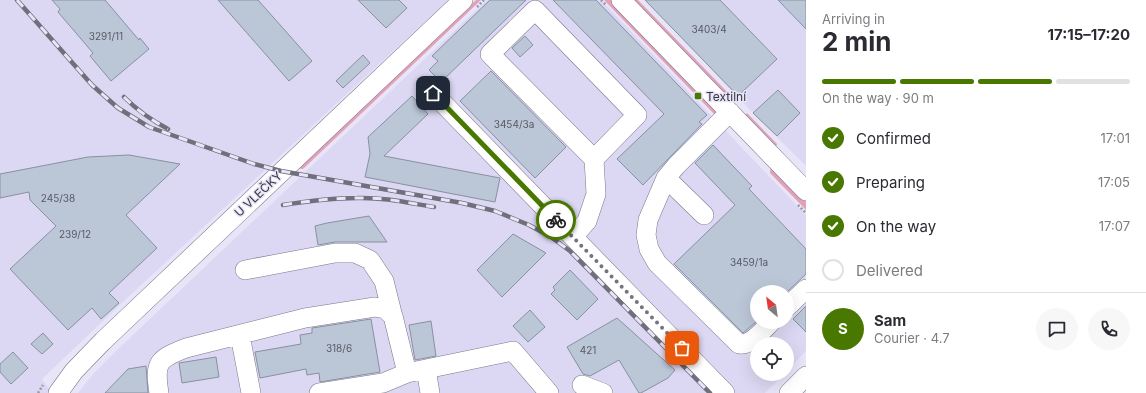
<!DOCTYPE html>
<meta charset="utf-8">
<style>
body{margin:0;font-family:Inter,sans-serif;background:#f7f7f7;color:#2b2b33;height:100vh;display:flex;flex-direction:column;font-size:15px;white-space:nowrap}
*{box-sizing:border-box;margin:0}
p{font-size:13px;color:#7c7c81}
.icon{flex:none;width:22px;height:22px;fill:none;stroke:currentColor;stroke-width:2;stroke-linecap:round;stroke-linejoin:round}
.map{position:relative;flex:1;overflow:hidden}
.details{display:flex;flex-direction:column;background:#fff;width:340px}
.details>*{flex:none}
.needle{width:26px;rotate:331deg}
.tools{position:absolute;left:750px;top:285px;display:grid;gap:8px}
.tools a{display:grid;place-items:center;width:44px;height:44px;border-radius:50%;background:#fff;box-shadow:0 4px 16px #0002;font-size:20px}
.pin{position:absolute;display:grid;place-items:center;width:34px;height:34px;color:#fff;margin:-17px;border-radius:8px;box-shadow:0 2px 6px #0006}
.courier{position:absolute;display:grid;place-items:center;width:40px;height:40px;margin:-20px;border:3px solid #487800;border-radius:50%;background:#fff;color:#222;box-shadow:0 1px 5px #0007}
.overview em{font-style:normal;font-weight:700}
.overview div{display:flex;flex-direction:column-reverse}
.overview{display:flex;align-items:center;justify-content:space-between;height:68px;padding:0 16px}
h1{font-size:26px;font-weight:700;line-height:30px}
.bar{display:grid;grid-template-columns:repeat(4,1fr);gap:6px 4px;align-content:center;height:48px;padding:0 16px}
.bar i{height:5px;border-radius:3px;background:#e1e1e2}
.bar .selected{background:#487800}
.bar p{grid-column:span 4}
.line{display:flex;align-items:center;gap:10px;padding:0 16px;border-top:1px solid #e1e1e2}
.line div{flex:1}
.round{display:grid;place-items:center;flex:none;width:42px;height:42px;border-radius:21px;background:#f7f7f7}
ol{padding:0 16px;list-style:none}
li{display:flex;align-items:center;gap:12px;height:44px}
li p{margin-inline-start:auto}
li .icon{padding:4px;border-radius:50%;background:#487800;color:#fff;stroke-width:4}
li:last-child{color:#7c7c81}
li i{width:22px;height:22px;border:2px solid #e1e1e2;border-radius:50%}
main{display:flex;flex:1;min-height:0}
.map>svg:first-child{display:block}
.built{fill:#dcd8f3;fill-rule:evenodd}
.green{fill:#e3a1b8}
.building{fill:#bbc6d7;stroke:#8791a1}
.lines{fill:none;stroke-linecap:round;stroke-linejoin:round}
.minor-casing{stroke:#797687;stroke-width:20}
.path{stroke:#9997a6;stroke-width:2.5;stroke-dasharray:2 2;stroke-linecap:butt}
.minor{stroke:#fff;stroke-width:19}
.rail-casing{stroke:#706f7b;stroke-width:4.5}
.rail{stroke:#e8e5f9;stroke-width:3;stroke-dasharray:9;stroke-linecap:butt}
.done{stroke:#75737f;stroke-width:4;stroke-dasharray:0 7.2}
.route{stroke:#487800;stroke-width:5}
.poi-dot{fill:#487800;stroke:#e8e5f9;stroke-width:1.5}
.labels{text-anchor:middle;dominant-baseline:central;stroke-width:3;stroke-linejoin:round;paint-order:stroke}
.number-label{font-size:10px;fill:#585a64}
.poi-label{font-size:12px;fill:#37363e;stroke:#e8e5f9;text-anchor:start}
.street-label{font-size:12px;fill:#37363e;stroke:#e8e5f9}
</style>
<main>
<div class="map">
<svg width="806" height="393" viewBox="0 0 806 393">
<rect width="100%" height="100%" fill="#e8e5f9"/>
<path class="built" d="M0,0H448L124,301L42,379L52,393H0Z
M487,0H601L806,215V351L787,371V344H757V374H784L765,393H78L94,373L115,352ZM757,292H787V322H757Z
M645,0H806V166L753,113Z"/>
<path class="green" d="M476,0H481L303,169L297,168Z
M604,0H612L718,114L716,116Z
M630,0H638L734,99L728,100Z
M747,113L777,144L776,147L745,115Z
M771,165L806,201V210L770,173Z"/>
<path class="building" d="M52,0H105L139,40L140,38L149,49L111,81L90,56L93,53L58,12L60,9Z
M218,0H258L312,61L289,81Z
M358,0H399L407,8L386,28Z
M490,0H526L441,82L429,70L438,61L432,56Z
M553,0H596L707,115L699,122L702,124L643,185L617,159L664,114Z
M645,0H720L777,59L738,96Z
M778,0H806V29Z
M525,36L533,45L520,57L512,48Z
M363,55L370,63L343,88L336,81Z
M491,71L566,147L535,178L460,101Z
M778,90L800,113L777,136L753,113Z
M412,96L428,114L384,156L500,178L495,202L365,177L370,154L368,137Z
M713,145L752,186L749,189L806,249V274L787,292H757V321L743,333L674,264L735,205L695,163Z
M129,155L180,164L126,215L157,248L109,293L119,303L101,319L92,308L68,330L10,269L56,226L30,200L29,192L0,198V174L88,157Z
M369,216L387,242H335L318,245L315,226L327,223Z
M513,234L546,253L502,297L477,270Z
M570,270L598,299L577,320L551,294L555,290L553,287Z
M806,306V332L793,319Z
M530,310L545,327L528,342L513,326Z
M617,318L675,370L668,378L641,393H639L619,360L590,376L583,374L567,347Z
M371,319L380,372L320,382L319,373L307,375L306,369L260,378L255,352L301,344L300,335L312,333V328Z
M431,321L436,356L415,360L409,325Z
M43,333L53,344L42,354L31,344Z
M13,352L28,368L11,384L0,372V364Z
M216,357L219,377L182,383L179,363Z
M146,366L148,393H105L128,369Z"/>
<g class="lines">
<g class="minor-casing">
<path id="minor" d="M621,0L806,191
M433,93L725,393
M730,112L676,166L666,178L648,220L646,235L649,249L657,263L739,344C751,346 763,330 771,322
M666,178L704,215
M573,237L587,221L596,194L594,159L637,115L535,10L490,54L594,159
M245,270L335,253H355L370,260L384,281L393,317
M787,307L806,289
M240,335L251,393
M582,385L603,393
M58,393L74,371L103,341L463,0
M159,393C154,362 158,359 186,348L305,318L375,307L385,309L393,316L407,373L426,369
M319,393L383,383L407,373
M430,393L426,369L513,351L549,393
M789,393L806,376"/>
</g>
<path class="path" d="M601,0L606,5
M477,7L484,0
M798,205L806,213
M38,393L43,385"/>
<use href="#minor" class="minor"/>
<g class="rail-casing">
<path id="rail" d="M17,0L92,85L118,108L149,127L254,164L281,171L462,203L495,211L529,225L551,237L570,251L710,393
M124,97C137,110 151,120 168,129
M283,205C308,201 332,198 357,198C383,197 409,203 434,207"/>
</g>
<use href="#rail" class="rail"/>
</g>
<g class="lines">
<path class="done" d="M556,220L682,348"/>
<path class="route" d="M433,93L556,220"/>
</g>
<rect class="poi-dot" x="694" y="92" width="8" height="8" rx="2"/>
<g class="labels">
<g class="number-label">
<text x="709" y="29">3403/4</text>
<text x="106" y="36">3291/11</text>
<text x="514" y="124">3454/3a</text>
<text x="58" y="198">245/38</text>
<text x="75" y="234">239/12</text>
<text x="749" y="262">3459/1a</text>
<text x="339" y="348">318/6</text>
<text x="588" y="350">421</text>
</g>
<g class="poi-label">
<text x="706" y="96">Textilní</text>
</g>
<g class="street-label">
<text transform="translate(258 194) rotate(-43)">U VLEČKY</text>
</g>
</g>
</svg>
<div class="tools">
<a><svg class="needle" viewBox="-14 -14 28 28"><path d="M0-13l5 13h-10z" fill="#e53935"/><path d="M0 13l5-13h-10z" fill="#7c7c81"/></svg></a>
<a><svg class="icon" aria-label="locate" viewBox="0 0 24 24"><circle cx="12" cy="12" r="6"/><path d="M12 2v4M12 18v4M2 12h4M18 12h4"/></svg></a>
</div>
<div class="pin" style="left:682px;top:348px;background:#ea580c"><svg class="icon" aria-label="bag" viewBox="0 0 24 24"><path d="M5 8h14l-1 12H6zM9 8a3 3 0 0 1 6 0"/></svg></div>
<div class="pin" style="left:433px;top:93px;background:#1f2937"><svg class="icon" aria-label="home" viewBox="0 0 24 24"><path d="M3 11l9-7 9 7M6 9v11h12V9"/></svg></div>
<div class="courier" style="left:556px;top:220px"><svg class="icon" aria-label="bike" viewBox="0 0 24 24"><circle cx="6" cy="16" r="4"/><circle cx="18" cy="16" r="4"/><path d="M6 16l4-8h5l3 8M10 8l3 8H6M13 5h3"/></svg></div>
</div>
<section class="details">
<div class="overview"><div><h1>2 min</h1><p>Arriving in</p></div><em>17:15–17:20</em></div>
<div class="bar"><i class="selected"></i><i class="selected"></i><i class="selected"></i><i></i><p>On the way · 90 m</p></div>
<ol>
<li><svg class="icon" aria-label="check" viewBox="0 0 24 24"><path d="M5 12l5 5 9-10"/></svg>Confirmed<p>17:01</p></li>
<li><svg class="icon" aria-label="check" viewBox="0 0 24 24"><path d="M5 12l5 5 9-10"/></svg>Preparing<p>17:05</p></li>
<li><svg class="icon" aria-label="check" viewBox="0 0 24 24"><path d="M5 12l5 5 9-10"/></svg>On the way<p>17:07</p></li>
<li><i></i>Delivered</li>
</ol>
<div class="line" style="height:72px"><b class="round" style="background:#487800;color:#fff">S</b><div><b>Sam</b><p>Courier · 4.7</p></div><a class="round"><svg class="icon" aria-label="chat" viewBox="0 0 24 24"><path d="M4 5h16v11H9l-5 4z"/></svg></a><a class="round"><svg class="icon" aria-label="phone" viewBox="0 0 24 24"><path d="M5 4h4l2 5-3 2q2 4 5 5l2-3 5 2v4C11 20 4 13 5 4z"/></svg></a></div>
</section>
</main>
